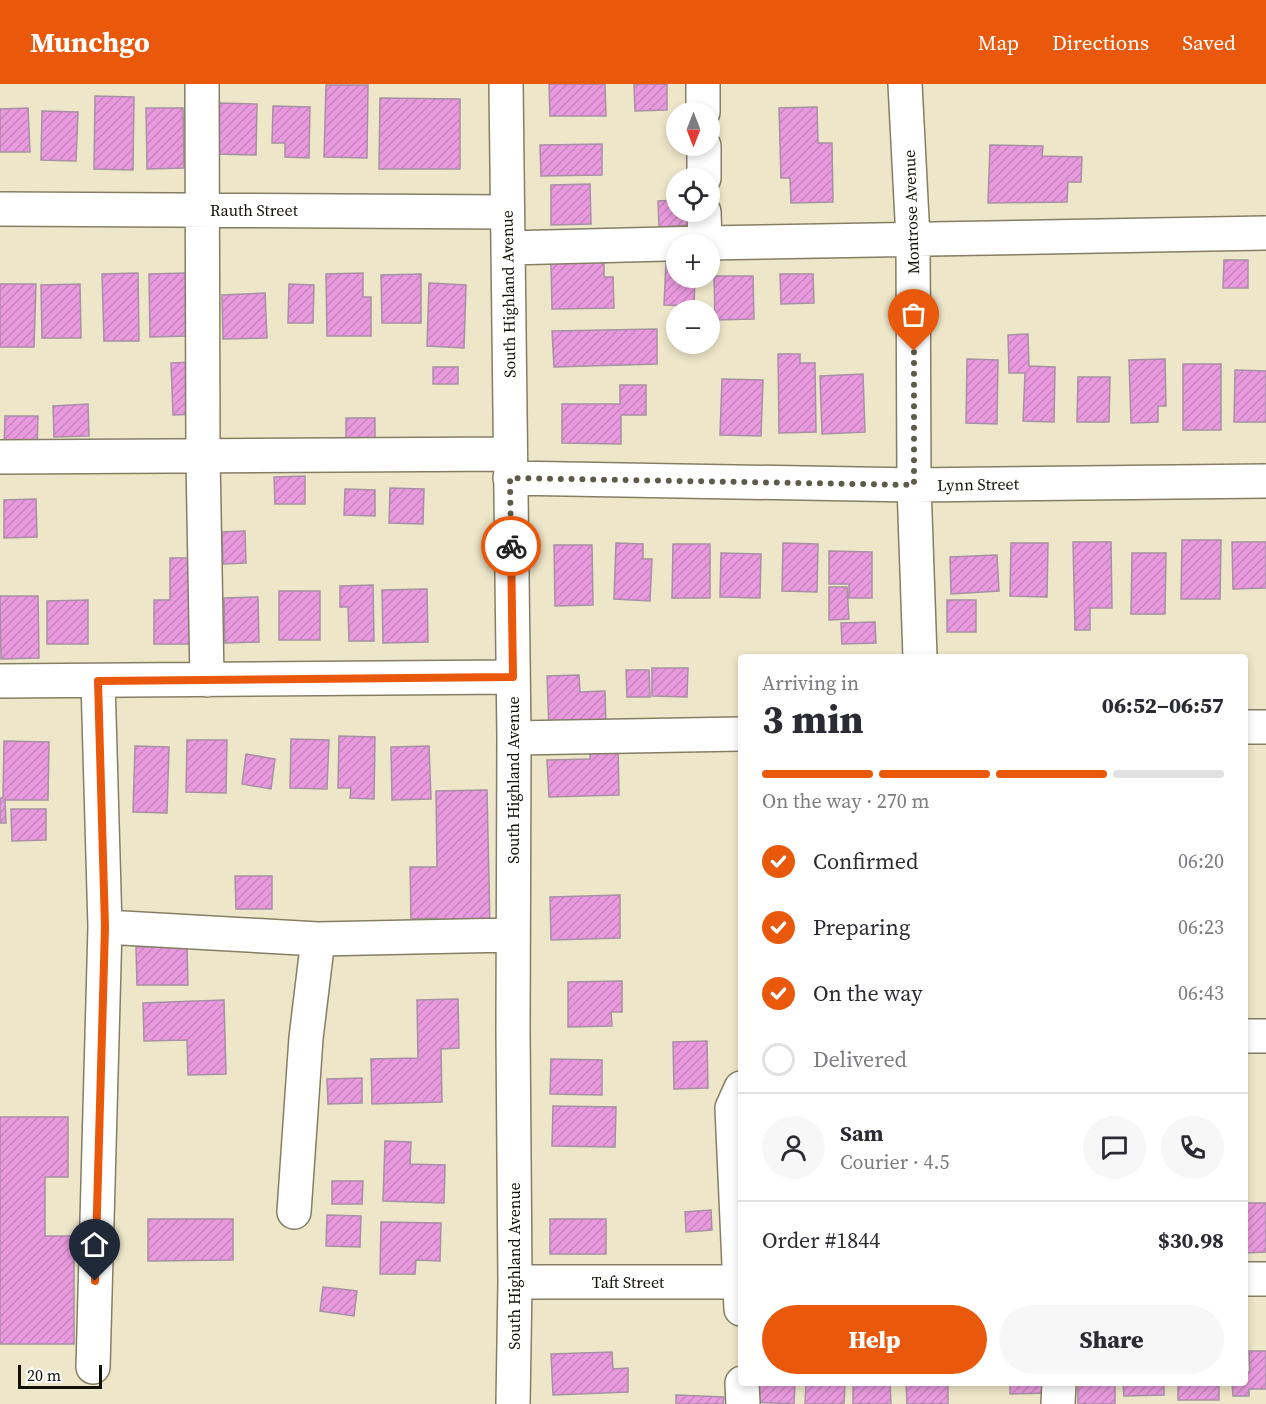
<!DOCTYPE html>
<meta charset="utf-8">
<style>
body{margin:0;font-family:"Source Serif 4",serif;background:#f7f7f7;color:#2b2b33;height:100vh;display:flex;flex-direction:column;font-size:22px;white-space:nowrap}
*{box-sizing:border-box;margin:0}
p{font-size:20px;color:#7c7c81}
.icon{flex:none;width:33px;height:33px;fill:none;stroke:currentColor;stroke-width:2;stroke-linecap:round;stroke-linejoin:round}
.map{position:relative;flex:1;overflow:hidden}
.panel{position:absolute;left:738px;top:570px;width:510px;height:732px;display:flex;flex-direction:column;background:#fff;border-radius:6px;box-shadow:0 3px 9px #0003}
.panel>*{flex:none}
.needle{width:39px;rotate:180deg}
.buttons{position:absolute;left:666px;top:18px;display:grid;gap:12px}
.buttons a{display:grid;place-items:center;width:54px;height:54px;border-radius:50%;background:#fff;box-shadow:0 3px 9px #0003;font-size:30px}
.scale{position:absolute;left:18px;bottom:15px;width:84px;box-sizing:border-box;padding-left:6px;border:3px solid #121006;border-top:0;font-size:16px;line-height:21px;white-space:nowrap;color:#121006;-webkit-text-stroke:4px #fff;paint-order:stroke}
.pin{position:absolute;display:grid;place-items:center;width:51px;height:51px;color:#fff;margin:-62px -26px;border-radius:50% 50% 50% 0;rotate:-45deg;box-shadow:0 0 6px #0007}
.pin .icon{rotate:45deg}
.courier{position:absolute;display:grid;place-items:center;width:60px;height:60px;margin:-30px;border:4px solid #ea580c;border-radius:50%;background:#fff;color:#222;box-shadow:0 2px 8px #0007}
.overview em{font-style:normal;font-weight:800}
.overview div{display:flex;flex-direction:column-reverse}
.overview{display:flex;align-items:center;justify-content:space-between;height:102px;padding:0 24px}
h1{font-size:39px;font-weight:800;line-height:45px}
.bar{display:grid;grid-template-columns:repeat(4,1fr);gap:9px 6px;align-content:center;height:72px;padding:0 24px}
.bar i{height:8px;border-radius:4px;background:#e1e1e2}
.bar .selected{background:#ea580c}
.bar p{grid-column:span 4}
.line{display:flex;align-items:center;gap:15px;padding:0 24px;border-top:2px solid #e1e1e2}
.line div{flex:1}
.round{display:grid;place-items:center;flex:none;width:63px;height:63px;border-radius:32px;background:#f7f7f7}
ol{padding:0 24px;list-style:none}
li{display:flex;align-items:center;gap:18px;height:66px}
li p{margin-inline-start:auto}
li .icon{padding:6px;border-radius:50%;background:#ea580c;color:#fff;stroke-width:4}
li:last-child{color:#7c7c81}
li i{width:33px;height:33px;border:3px solid #e1e1e2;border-radius:50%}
.cta{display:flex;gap:12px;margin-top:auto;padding:12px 24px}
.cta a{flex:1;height:69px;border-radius:36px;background:#ea580c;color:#fff;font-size:24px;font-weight:800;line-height:69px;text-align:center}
.cta a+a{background:#f7f7f7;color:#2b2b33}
header{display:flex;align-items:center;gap:36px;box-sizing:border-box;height:84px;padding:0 30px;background:#ea580c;color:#fff}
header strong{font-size:28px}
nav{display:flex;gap:33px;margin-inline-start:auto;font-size:21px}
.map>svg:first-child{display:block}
.building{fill:url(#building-hatch);stroke:#a790a3;stroke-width:1.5}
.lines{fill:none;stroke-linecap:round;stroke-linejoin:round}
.minor-casing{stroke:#847f64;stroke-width:36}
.minor{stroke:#fff;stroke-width:33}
.done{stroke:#5f5b4a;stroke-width:6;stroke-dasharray:0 10.8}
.route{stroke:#ea580c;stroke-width:8}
.labels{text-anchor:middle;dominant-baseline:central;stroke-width:5;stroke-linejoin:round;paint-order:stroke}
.street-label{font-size:16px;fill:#121006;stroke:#fff}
</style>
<header>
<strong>Munchgo</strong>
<nav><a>Map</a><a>Directions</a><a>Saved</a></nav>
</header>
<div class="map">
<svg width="1266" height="1320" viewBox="0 0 1266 1320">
<defs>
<pattern id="building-hatch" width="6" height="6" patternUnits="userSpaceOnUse" patternTransform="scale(1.5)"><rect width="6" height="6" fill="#e99ade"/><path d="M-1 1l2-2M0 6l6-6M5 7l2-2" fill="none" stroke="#c784bd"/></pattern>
</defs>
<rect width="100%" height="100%" fill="#ede6c9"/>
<path class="building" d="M549,0H605L606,32H550Z
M634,0H667V26L635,27Z
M326,1H368L367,74L324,73Z
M95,12L134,13L133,86L94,85Z
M380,14L460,15V85H379Z
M217,19L257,20L256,71L216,70Z
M273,22L310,23L309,74L285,73V59H272Z
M817,23L818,59H832L833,118L791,119L790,94H781L779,24Z
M28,24L30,68H0V25Z
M146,24H183L184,84L147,85Z
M42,27L78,28L76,77L41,76Z
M602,60V91L541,92L540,61Z
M990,61L1043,62L1042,72L1082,73L1081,98H1068L1067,118L988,119Z
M590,100L591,140L551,141V101Z
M676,116V128H689L690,141L659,143L658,117Z
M1224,176H1248V204H1223Z
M604,178V193H613L614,224L552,225L551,179Z
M666,178H676V194H695L694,222L664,221Z
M138,189L139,257H104L102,190Z
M187,189L188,252L150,253L149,190Z
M363,189V213H371V252H327L326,190Z
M421,190V239H382L381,191Z
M780,190H813L814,219L781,220Z
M714,192H753L754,235L715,236Z
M429,199L466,201L464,264L427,262Z
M0,200H36L34,263H0Z
M80,200L81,254H42L41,201Z
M289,200L314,201L313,239H288Z
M265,209L267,254L223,255L222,211Z
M657,245V280L554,283L552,247Z
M1028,250L1029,282L1055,283L1054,338L1023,337L1025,289H1009L1008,251Z
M778,270H800V279H815L816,348L779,349Z
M967,275L998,276L997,340L966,339Z
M1165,275L1166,322H1158V338L1131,339L1129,276Z
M197,278L199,330L173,331L171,279Z
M1183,280H1221V346H1183Z
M433,283H458V300H433Z
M1235,286L1266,287V338H1234Z
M863,290L865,348L822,350L820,292Z
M1078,293H1110L1109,338H1077Z
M722,295L763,296L761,352L720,351Z
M620,301H646V331H621V360L562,359V320H620Z
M88,320L89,352L54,353L53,322Z
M5,332H38L37,367L4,366Z
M346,334H375V361H346Z
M305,392V420H275L274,393Z
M390,404L424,405L423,440L389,439Z
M345,405L375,406V432L344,431Z
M36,415L37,453L4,454V416Z
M245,447L246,479L223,480L222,448Z
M1182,456H1221L1220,515H1181Z
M1073,458H1111L1112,524H1090V546H1075Z
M1232,458H1266V504L1233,505Z
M616,459L643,460V475H652L650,517L614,515Z
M783,459L818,460L817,508L782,507Z
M1011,459H1048L1047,513L1010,512Z
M673,460H710V514H672Z
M554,461H592L593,521L555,522Z
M829,467L872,468V514H849V500H829Z
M721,469L761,470L760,514L720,513Z
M1132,469H1166L1165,530H1131Z
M997,471L999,507L951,510L950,473Z
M170,474H200L192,560H154V516H170Z
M373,501L374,557H349L348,523H340V502Z
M829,503H847L849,535L829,536Z
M427,505L428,558L383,559L382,506Z
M279,507H320V556H279Z
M0,512H38L39,574L1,575Z
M258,513L259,558L225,559L224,514Z
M88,516V560H47V517Z
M947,516H976V548H947Z
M875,538L876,559L842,560L841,539Z
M652,584H688L687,613L652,612Z
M626,586H649L650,613H627Z
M579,591L580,608L605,607L606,644L549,645L547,592Z
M339,652L375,653L374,715L350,714L351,704H338Z
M291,655L329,656L327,705L290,704Z
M187,656H227L226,709L186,708Z
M4,657L49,658L48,716H5L6,739H0V714H3Z
M618,661L619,711L549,713L547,676L590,675V662Z
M135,662L169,663L167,729L133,728Z
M429,662L431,715L392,716L391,663Z
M246,670L275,675L271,705L242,700Z
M487,706L490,843L437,844V834L411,835L410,783H437L436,707Z
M11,725H46V756L12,757Z
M235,792H272V825H236Z
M620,811V854L551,856L550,813Z
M187,862L188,901H137L136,863Z
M622,897V928H611L612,942L568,943V898Z
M458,915L459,964L441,965L442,1018L372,1020L371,975L418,974L417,916Z
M224,916L226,990L188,991L187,956L144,957L143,919Z
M707,957L708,1004L674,1005L673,958Z
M551,975L602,976V1011L550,1010Z
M362,994V1019L328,1020L327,995Z
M553,1022L616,1023L615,1063L552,1062Z
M0,1033H68V1093H45V1152H74V1260H0Z
M385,1057L411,1058L410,1080L445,1081L444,1119L383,1117Z
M332,1097H363L362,1120H332Z
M1245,1119H1266V1168L1245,1169Z
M711,1126L712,1146L686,1148L685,1128Z
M327,1131L361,1132L360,1163L326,1162Z
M148,1135H233V1176L148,1177Z
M550,1135H606V1170H550Z
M381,1138L441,1139L440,1177L416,1176L415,1190H380Z
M323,1203L357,1207L354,1232L320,1227Z
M1249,1267H1266V1305H1249V1312H1233L1232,1299H1245V1288H1250Z
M612,1268L613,1285L628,1284V1308L553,1311L551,1270Z
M755,1299H795L794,1320L754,1318Z
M806,1299H845L844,1320H805Z
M853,1299H890L891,1320H853Z
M906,1299H948V1320H907Z
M959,1299H997L998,1300L959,1301Z
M1010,1299H1053V1309L1010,1310Z
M1078,1299H1115V1320H1078Z
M1123,1299H1164V1311L1124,1312Z
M1178,1299H1219V1316H1178Z
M676,1311L724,1313L723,1320H676Z"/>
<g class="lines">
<g class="minor-casing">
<path id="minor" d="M202,0L203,373L207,596
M506,0L514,654L513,946L515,1198L513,1320
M703,0V28
M905,0L913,155L914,401L920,573
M704,62V94
M0,125L507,128
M704,128L705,159L1266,149
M508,164L705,159
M0,373L510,370
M510,394L914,401L1266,397
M0,597L513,593
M1245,643H1266
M514,654L741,650
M105,843L318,855L513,851
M1245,952H1266
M741,1004L732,1024L741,1225
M294,1128L306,954L318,855
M1245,1195H1266
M515,1198H741
M93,1283L105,843L98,597
M742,1299L743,1320
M1058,1320L1059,1299"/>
</g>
<use href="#minor" class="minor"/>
</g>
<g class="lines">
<path class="done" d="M511,462L510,394L914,401V267"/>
<path class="route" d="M95,1197L105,843L98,597L513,593L511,462"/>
</g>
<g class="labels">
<g class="street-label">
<text x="254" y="126">Rauth Street</text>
<text transform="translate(911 128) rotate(-92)">Montrose Avenue</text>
<text transform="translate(508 210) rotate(-91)">South Highland Avenue</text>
<text transform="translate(978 400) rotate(-1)">Lynn Street</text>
<text transform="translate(513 696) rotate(-90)">South Highland Avenue</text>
<text transform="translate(514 1182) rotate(-90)">South Highland Avenue</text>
<text x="628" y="1198">Taft Street</text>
</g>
</g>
</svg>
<div class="buttons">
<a><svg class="needle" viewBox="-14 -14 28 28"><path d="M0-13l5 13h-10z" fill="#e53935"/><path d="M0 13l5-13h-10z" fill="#7c7c81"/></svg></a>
<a><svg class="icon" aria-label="locate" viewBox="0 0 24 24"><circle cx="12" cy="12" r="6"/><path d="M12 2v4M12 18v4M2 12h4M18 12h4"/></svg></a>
<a>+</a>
<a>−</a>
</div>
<div class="scale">20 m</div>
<div class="pin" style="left:914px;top:267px;background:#ea580c"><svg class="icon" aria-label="bag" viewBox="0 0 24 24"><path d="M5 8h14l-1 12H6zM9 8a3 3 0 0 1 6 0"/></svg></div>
<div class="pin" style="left:95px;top:1197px;background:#1f2937"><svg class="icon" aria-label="home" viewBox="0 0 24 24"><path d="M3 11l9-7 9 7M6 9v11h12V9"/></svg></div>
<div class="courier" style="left:511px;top:462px"><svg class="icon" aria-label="bike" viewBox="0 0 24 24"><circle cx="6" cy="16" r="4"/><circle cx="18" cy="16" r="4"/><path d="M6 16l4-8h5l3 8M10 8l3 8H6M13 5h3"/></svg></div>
<section class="panel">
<div class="overview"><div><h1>3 min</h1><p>Arriving in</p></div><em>06:52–06:57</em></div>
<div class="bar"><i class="selected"></i><i class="selected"></i><i class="selected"></i><i></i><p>On the way · 270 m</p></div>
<ol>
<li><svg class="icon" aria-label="check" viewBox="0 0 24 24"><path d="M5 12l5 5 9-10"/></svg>Confirmed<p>06:20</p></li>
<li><svg class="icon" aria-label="check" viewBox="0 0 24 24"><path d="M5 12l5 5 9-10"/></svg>Preparing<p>06:23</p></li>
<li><svg class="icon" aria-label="check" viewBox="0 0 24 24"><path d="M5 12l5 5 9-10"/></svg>On the way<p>06:43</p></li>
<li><i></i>Delivered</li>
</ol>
<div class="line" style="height:108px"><a class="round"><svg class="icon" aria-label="person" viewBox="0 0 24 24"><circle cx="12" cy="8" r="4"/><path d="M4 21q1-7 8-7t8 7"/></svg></a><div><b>Sam</b><p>Courier · 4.5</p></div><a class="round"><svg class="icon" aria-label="chat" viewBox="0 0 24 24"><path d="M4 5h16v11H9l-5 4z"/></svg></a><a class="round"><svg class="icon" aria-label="phone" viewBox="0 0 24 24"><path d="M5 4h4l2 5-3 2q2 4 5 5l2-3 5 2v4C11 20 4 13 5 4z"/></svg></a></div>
<div class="line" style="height:78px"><div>Order #1844</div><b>$30.98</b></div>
<div class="cta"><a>Help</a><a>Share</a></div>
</section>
</div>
